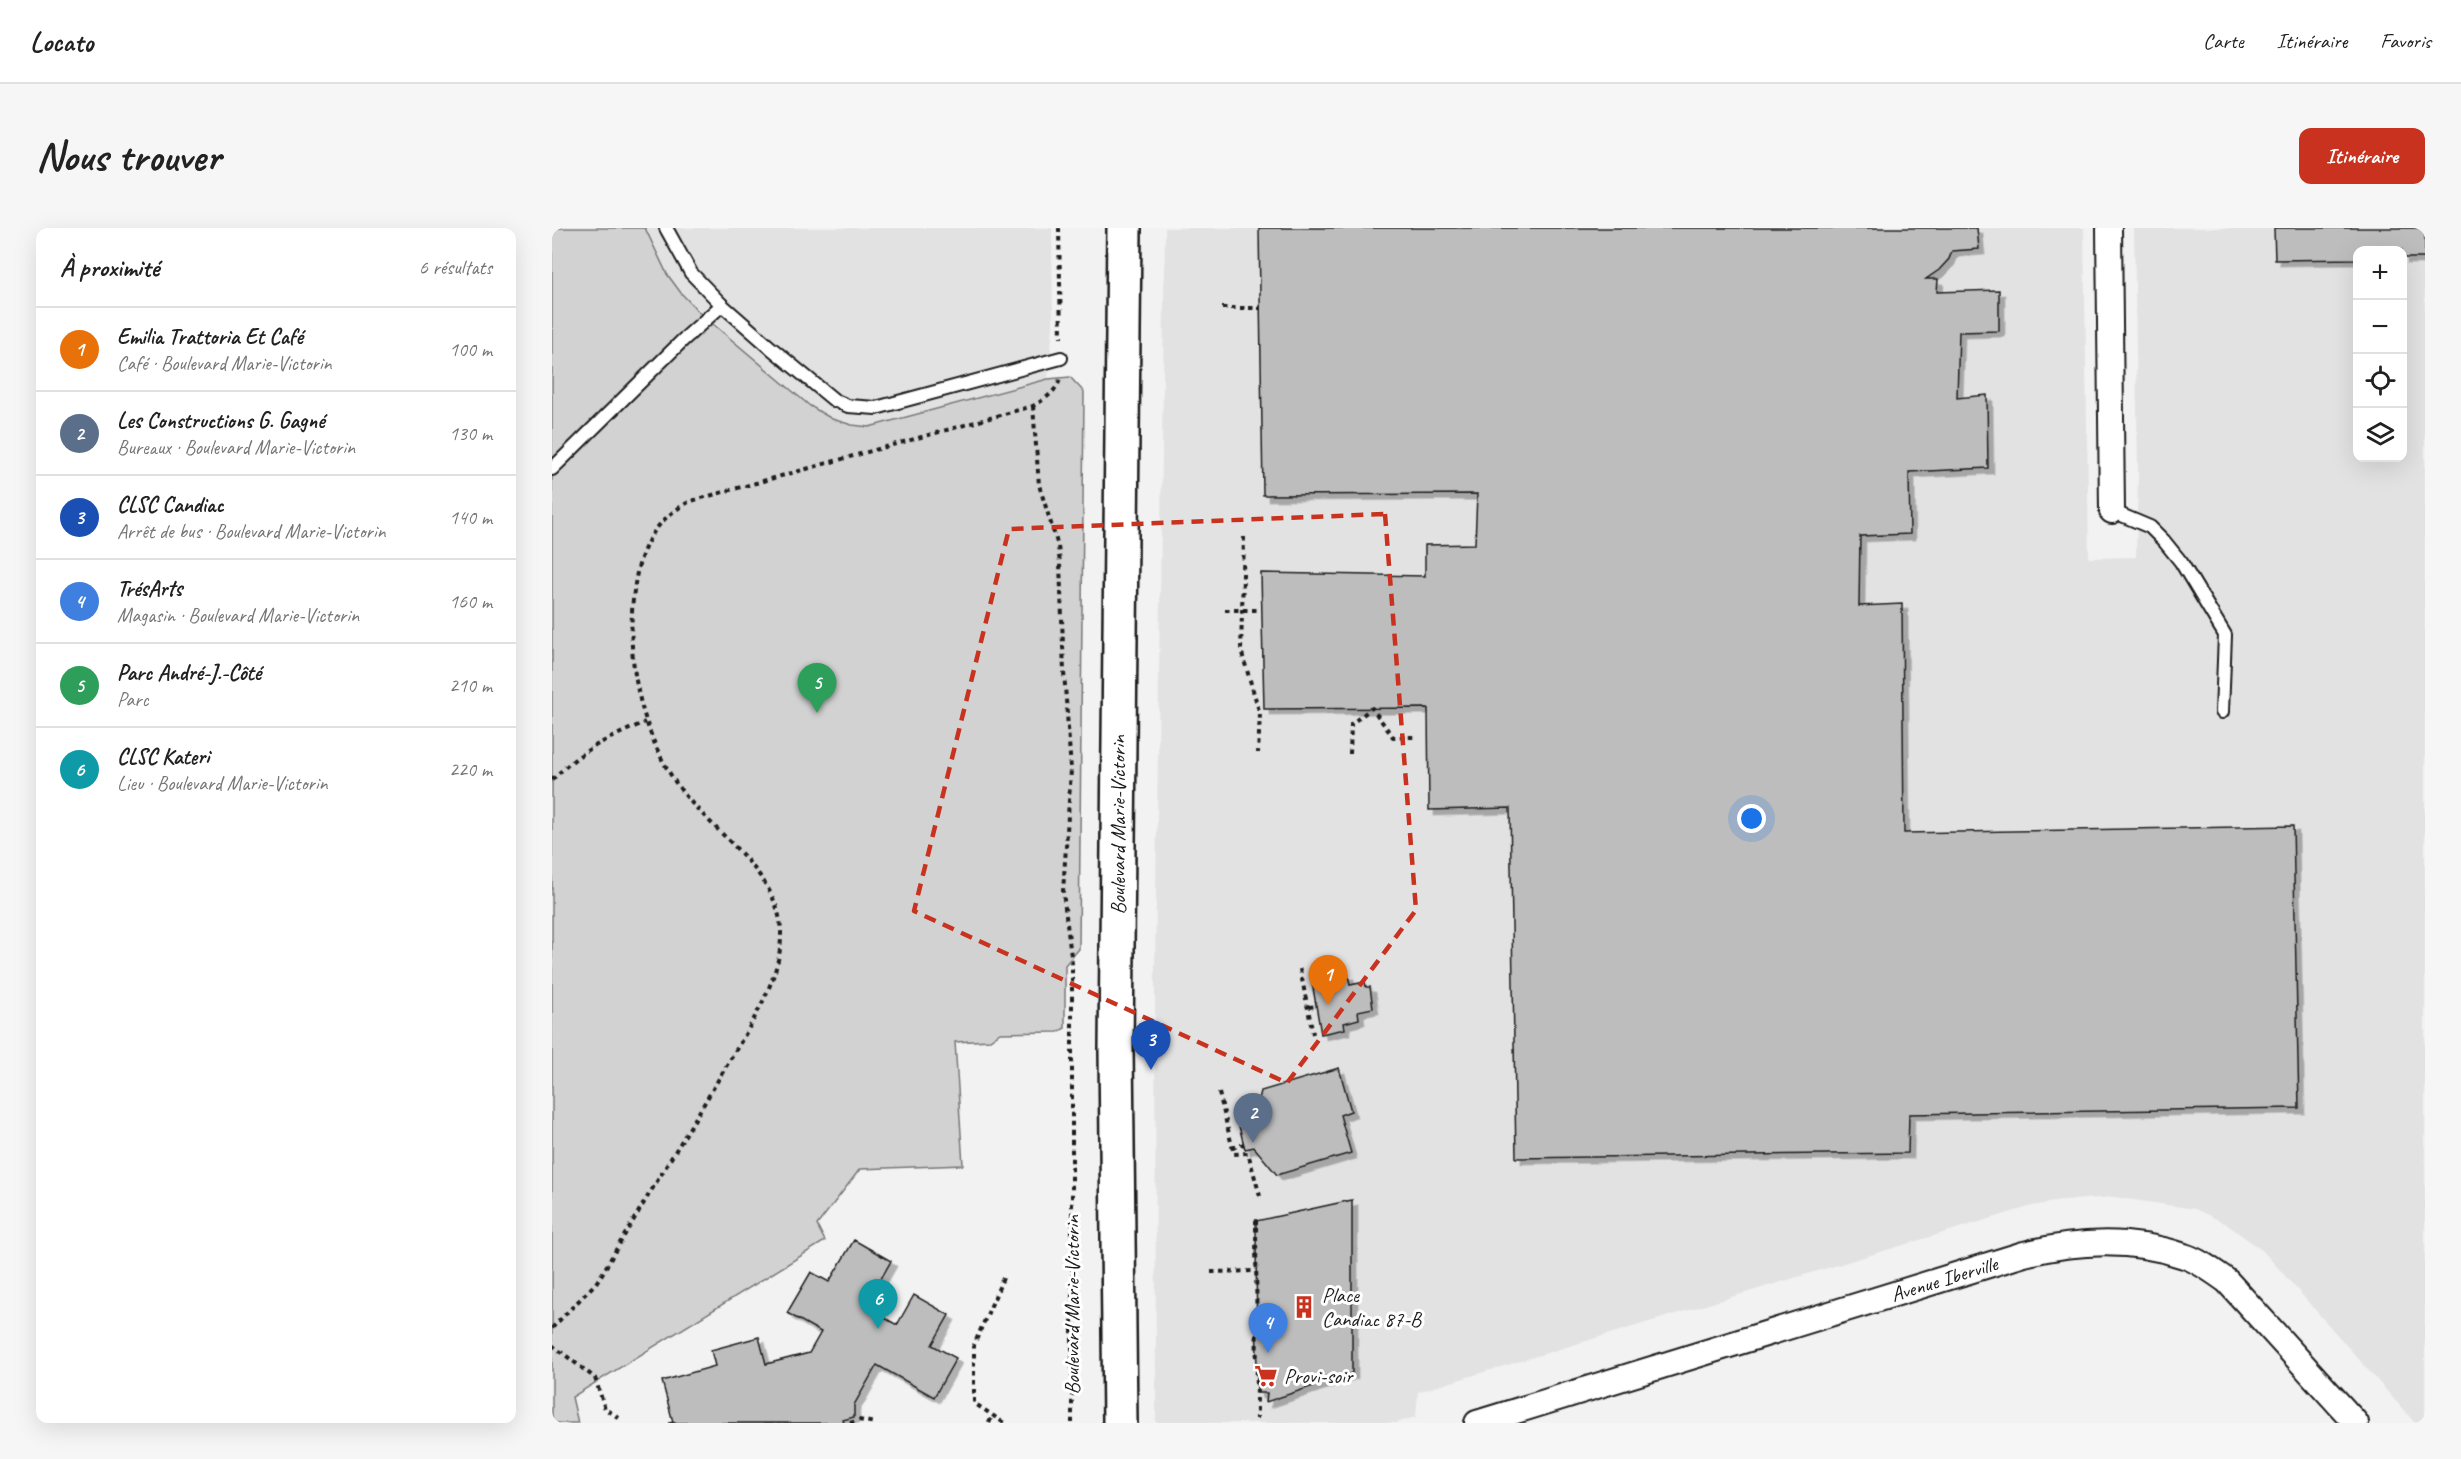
<!DOCTYPE html>
<html lang="fr">
<head>
<meta charset="utf-8">
<style>
  :root { --surface:#fff; --page:#f6f6f6; --text:#222; --muted:#767676; --line:#e0e0e0; --accent:#c8321e }
  body { margin:0; font-family:Caveat,sans-serif; background:var(--page); color:var(--text) }
  .controls { position:absolute; right:18px; top:18px; display:grid; overflow:hidden; border-radius:12px; box-shadow:0 6px 24px #0002 }
  .controls button { width:54px; height:54px; display:grid; place-items:center; padding:0; border:0; border-bottom:2px solid var(--line); background:var(--surface); color:var(--text); font:30px sans-serif }
  .you { position:absolute; left:1200px; top:591px; width:21px; height:21px; margin:-15px; border:4px solid #fff; border-radius:50%; background:#1a73e8; box-shadow:0 0 0 9px #1a73e833 }
  .badge { display:grid; place-items:center; width:39px; height:39px; border-radius:50%; background:var(--accent); color:#fff; font-size:20px; font-weight:700 }
  .pin { position:absolute; translate:-50% -50px; filter:drop-shadow(0 2px 3px #0008) }
  .pin::after { content:''; position:absolute; top:32px; width:21px; height:18px; background:inherit; clip-path:polygon(0 0,100% 0,50% 100%) }
  .list { margin:0; padding:0; list-style:none }
  h2 { display:flex; justify-content:space-between; align-items:center; height:78px; margin:0; padding:0 24px; font-size:26px }
  h2 small { font-size:20px; font-weight:400; color:var(--muted) }
  .list li { display:grid; grid-template-columns:39px 1fr auto; gap:18px; align-items:center; box-sizing:border-box; height:84px; padding:0 24px; border-top:2px solid var(--line) }
  .list b { display:block; font-size:22px; white-space:nowrap }
  .list p { margin:0; font-size:20px; white-space:nowrap; color:var(--muted) }
  .list em { font-size:20px; font-style:normal; color:var(--muted) }
  .icon { flex:none; width:33px; height:33px; fill:none; stroke:currentColor; stroke-width:2; stroke-linecap:round; stroke-linejoin:round }
  .map { position:relative; flex:none; width:1873px; height:1195px; overflow:hidden; border-radius:12px }
  header { display:flex; align-items:center; gap:36px; box-sizing:border-box; height:84px; padding:0 30px; background:var(--surface); border-bottom:2px solid var(--line) }
  header strong { font-size:28px }
  nav { display:flex; gap:33px; margin-inline-start:auto; font-size:21px }
  .intro { display:flex; align-items:center; justify-content:space-between; box-sizing:border-box; height:144px; padding:0 36px }
  h1 { margin:0; font-size:42px }
  .button { padding:15px 27px; border-radius:12px; background:var(--accent); color:#fff; font-size:21px; font-weight:700 }
  main { display:flex; gap:36px; padding:0 36px }
  aside { flex:1; background:var(--surface); border-radius:12px; box-shadow:0 6px 24px #0002 }
  .map>svg:first-child { display:block }
</style>
</head>
<body>
<header>
<strong>Locato</strong>
<nav><a>Carte</a><a>Itinéraire</a><a>Favoris</a></nav>
</header>
<div class="intro"><h1>Nous trouver</h1><a class="button">Itinéraire</a></div>
<main>
<aside>
<h2>À proximité<small>6 résultats</small></h2>
<ul class="list">
<li><span class="badge" style="background:#e8710a">1</span><div><b>Emilia Trattoria Et Café</b><p>Café · Boulevard Marie-Victorin</p></div><em>100 m</em></li>
<li><span class="badge" style="background:#5c6f8a">2</span><div><b>Les Constructions G. Gagné</b><p>Bureaux · Boulevard Marie-Victorin</p></div><em>130 m</em></li>
<li><span class="badge" style="background:#1a4fb4">3</span><div><b>CLSC Candiac</b><p>Arrêt de bus · Boulevard Marie-Victorin</p></div><em>140 m</em></li>
<li><span class="badge" style="background:#3f7fe0">4</span><div><b>TrésArts</b><p>Magasin · Boulevard Marie-Victorin</p></div><em>160 m</em></li>
<li><span class="badge" style="background:#2e9e5b">5</span><div><b>Parc André-J.-Côté</b><p>Parc</p></div><em>210 m</em></li>
<li><span class="badge" style="background:#0f9aa8">6</span><div><b>CLSC Kateri</b><p>Lieu · Boulevard Marie-Victorin</p></div><em>220 m</em></li>
</ul>
</aside>
<div class="map">
<svg width="1873" height="1195" viewBox="0 0 1873 1195">
  <defs>
    <filter id="shadow"><feDropShadow dx="5.5" dy="5.5" stdDeviation="0" flood-color="#0004"/></filter>
  </defs>
  <rect width="100%" height="100%" fill="#f2f2f2"/>
  <filter id="ink" filterUnits="userSpaceOnUse"><feTurbulence type="fractalNoise" baseFrequency=".0167" numOctaves="2"/><feDisplacementMap in="SourceGraphic" scale="12" xChannelSelector="R" yChannelSelector="G"/><feConvolveMatrix kernelMatrix="1 2 1 2 8 2 1 2 1" color-interpolation-filters="sRGB"/></filter>
  <g filter="url(#ink)">
    <!-- built -->
    <g fill="#e2e2e2" fill-rule="evenodd">
      <path d="M 93,0 L 500,0 L 501,100 L 496,151 L 317,199 L 300,197 L 280,191 L 258,178 L 202,131 L 129,65 L 115,46 Z"/>
      <path d="M 613,0 L 1532,0 L 1537,330 L 1584,329 L 1586,245 L 1582,0 L 1873,0 L 1873,1195 L 1863,1195 L 1711,1023 L 1673,995 L 1643,981 L 1561,969 L 1507,973 L 1480,978 L 866,1164 L 864,1189 L 844,1195 L 604,1195 L 603,741 ZM 1806,22 L 1850,22 L 1850,230 L 1806,230 Z"/>
    </g>
    <!-- green -->
    <path fill="#d2d2d2" stroke="#777" stroke-width="1.5" d="M 0,0 L 93,0 L 115,46 L 129,65 L 148,85 L 258,178 L 280,191 L 300,197 L 317,199 L 496,151 L 518,149 L 532,164 L 527,721 L 513,737 L 513,800 L 506,804 L 448,805 L 438,812 L 403,814 L 411,937 L 308,941 L 265,997 L 273,1013 L 20,1169 L 26,1195 L 0,1195 Z"/>
    <!-- building -->
    <g fill="#bdbdbd" stroke="#1c1c1c" stroke-width="1.5" filter="url(#shadow)">
      <path d="M 707,0 L 1425,0 L 1427,21 L 1400,23 L 1397,31 L 1387,42 L 1374,51 L 1386,51 L 1385,64 L 1447,62 L 1447,103 L 1407,104 L 1405,170 L 1435,167 L 1436,240 L 1357,244 L 1358,306 L 1308,308 L 1307,378 L 1350,376 L 1352,605 L 1741,598 L 1747,880 L 1357,886 L 1356,925 L 964,930 L 958,580 L 877,582 L 876,480 L 712,481 L 709,345 L 873,348 L 873,317 L 923,316 L 925,266 L 711,267 Z"/>
      <path d="M 1722,0 L 1873,0 L 1873,30 L 1850,30 L 1850,22 L 1806,22 L 1806,31 L 1723,32 Z"/>
      <path d="M 796,746 L 798,757 L 813,754 L 814,759 L 818,759 L 821,780 L 806,783 L 807,791 L 792,795 L 793,801 L 769,806 L 760,754 Z"/>
      <path d="M 787,840 L 799,883 L 788,887 L 799,925 L 725,947 L 702,919 L 693,921 L 687,898 L 698,895 L 695,884 L 705,880 L 709,863 Z"/>
      <path d="M 800,972 L 800,1145 L 714,1174 L 715,1165 L 705,1165 L 704,993 Z"/>
      <path d="M 302,1012 L 339,1033 L 313,1079 L 345,1097 L 362,1067 L 397,1087 L 380,1117 L 404,1130 L 382,1169 L 325,1137 L 302,1177 L 302,1189 L 291,1192 L 292,1195 L 117,1195 L 121,1194 L 110,1153 L 163,1138 L 159,1122 L 207,1109 L 214,1136 L 257,1125 L 269,1104 L 235,1085 L 259,1044 L 277,1054 Z"/>
    </g>
    <g fill="none" stroke-linecap="round" stroke-linejoin="round">
      <!-- lane casing -->
      <g stroke="#1c1c1c" stroke-width="16">
        <g id="lane">
          <path d="M 114,0 L 139,45 L 170,77 L 219,120 L 282,172 L 296,178 L 324,180 L 509,130"/>
          <path d="M 0,241 L 131,112 L 170,77"/>
          <path d="M 1560,283 L 1598,299 L 1612,313 L 1629,334 L 1673,407 L 1670,484"/>
        </g>
      </g>
      <!-- street casing -->
      <g stroke="#1c1c1c" stroke-width="28">
        <g id="street">
          <path d="M 1557,0 L 1560,283"/>
          <path d="M 925,1195 L 1472,1026 C 1524,1013 1580,1010 1632,1028 C 1648,1033 1662,1044 1675,1053 L 1804,1195"/>
        </g>
      </g>
      <!-- secondary casing -->
      <g stroke="#1c1c1c" stroke-width="38">
        <path id="secondary" d="M 568,1195 L 564,821 L 572,0"/>
      </g>
      <!-- path -->
      <g stroke="#1c1c1c" stroke-width="4" stroke-dasharray="4.5 4.5" stroke-linecap="butt">
        <path d="M 507,0 L 509,110"/>
        <path d="M 670,80 L 709,80"/>
        <path d="M 481,178 L 487,257 L 506,318 L 508,336 L 512,444 L 519,542 L 511,664 L 520,736 L 520,1195"/>
        <path d="M 692,309 L 689,422 L 708,486 L 706,525"/>
        <path d="M 673,382 L 708,382"/>
        <path d="M 798,526 L 799,496 L 820,480 L 841,509 L 863,509"/>
        <path d="M 0,552 C 31,520 54,512 93,494"/>
        <path d="M 748,741 L 761,806"/>
        <path d="M 757,779 L 764,778"/>
        <path d="M 667,865 L 682,926 L 696,925 L 708,968"/>
        <path d="M 680,920 L 692,916"/>
        <path d="M 704,996 L 704,993 L 705,1191"/>
        <path d="M 659,1044 L 704,1043"/>
        <path d="M 451,1050 L 422,1117 L 422,1175 L 452,1195"/>
        <path d="M 0,1100 L 44,1055 L 50,1046 C 88,979 130,914 169,847 C 192,807 229,755 229,707 C 230,645 159,604 126,558 C 88,503 73,429 82,363 C 87,322 101,292 139,273 L 481,178 C 493,171 504,164 508,151"/>
        <path d="M 0,1117 L 43,1150 L 53,1181 L 67,1190"/>
        <path d="M 298,1195 L 307,1192 L 323,1195"/>
        <path d="M 437,1195 L 441,1187"/>
      </g>
      <!-- lane -->
      <use href="#lane" stroke="#fff" stroke-width="12"/>
      <!-- street -->
      <use href="#street" stroke="#fff" stroke-width="24"/>
      <!-- secondary -->
      <use href="#secondary" stroke="#fff" stroke-width="33"/>
    </g>
  </g>
  <!-- marked area -->
  <path fill="none" stroke="#c8321e" stroke-width="4.5" stroke-dasharray="12 8" stroke-linejoin="round" d="M 833,286 L 864,682 L 735,855 L 362,683 L 457,301 Z"/>
  <!-- icons -->
  <defs>
    <g id="building-bare" transform="scale(1.8)"><path d="M-4-6H4V6H1V3H-1V6H-4ZM-2.5-4.3h1.7v1.8h-1.7ZM.8-4.3h1.7v1.8H.8ZM-2.5-1h1.7V.8h-1.7ZM.8-1h1.7V.8H.8Z" fill="#c8321e" stroke="#fff" stroke-width="2.5" paint-order="stroke"/></g>
    <g id="supermarket-bare" transform="scale(1.8)"><path d="M-6-5.5h2.5l.6 2H6L4.5 2H-2.5L-4.4-4H-6ZM-1.5 3.2a1.3 1.3 0 1 0 .1 0ZM3 3.2a1.3 1.3 0 1 0 .1 0Z" fill="#c8321e" stroke="#fff" stroke-width="2.5" paint-order="stroke"/></g>
  </defs>
  <g fill-rule="evenodd">
    <use href="#building-bare" x="752" y="1079"/>
    <use href="#supermarket-bare" x="714" y="1148"/>
  </g>
  <g text-anchor="middle" stroke-width="6" stroke-linejoin="round" paint-order="stroke">
    <!-- street labels -->
    <g font-size="21" fill="#1c1c1c" stroke="#fff">
      <text transform="translate(566 597) rotate(-90)" y="7">Boulevard Marie-Victorin</text>
      <text transform="translate(1392 1051) rotate(-17)" y="7">Avenue Iberville</text>
      <text transform="translate(520 1077) rotate(-90)" y="7">Boulevard Marie-Victorin</text>
    </g>
    <!-- poi labels -->
    <g font-size="21" fill="#1c1c1c" stroke="#fff" text-anchor="start">
      <text x="770" y="1074">Place<tspan x="770" dy="24">Candiac 87-B</tspan></text>
      <text x="732" y="1155">Provi-soir</text>
    </g>
  </g>
</svg>
<div class="controls">
<button>+</button>
<button>−</button>
<button><svg class="icon" aria-label="locate" viewBox="0 0 24 24"><circle cx="12" cy="12" r="6"/><path d="M12 2v4M12 18v4M2 12h4M18 12h4"/></svg></button>
<button><svg class="icon" aria-label="layers" viewBox="0 0 24 24"><path d="M12 4l9 5-9 5-9-5zM3 14l9 5 9-5"/></svg></button>
</div>
<div class="you"></div>
<div class="pin badge" style="left:776px;top:777px;background:#e8710a">1</div>
<div class="pin badge" style="left:701px;top:915px;background:#5c6f8a">2</div>
<div class="pin badge" style="left:599px;top:842px;background:#1a4fb4">3</div>
<div class="pin badge" style="left:716px;top:1125px;background:#3f7fe0">4</div>
<div class="pin badge" style="left:265px;top:485px;background:#2e9e5b">5</div>
<div class="pin badge" style="left:326px;top:1101px;background:#0f9aa8">6</div>
</div>
</main>
</body>
</html>
